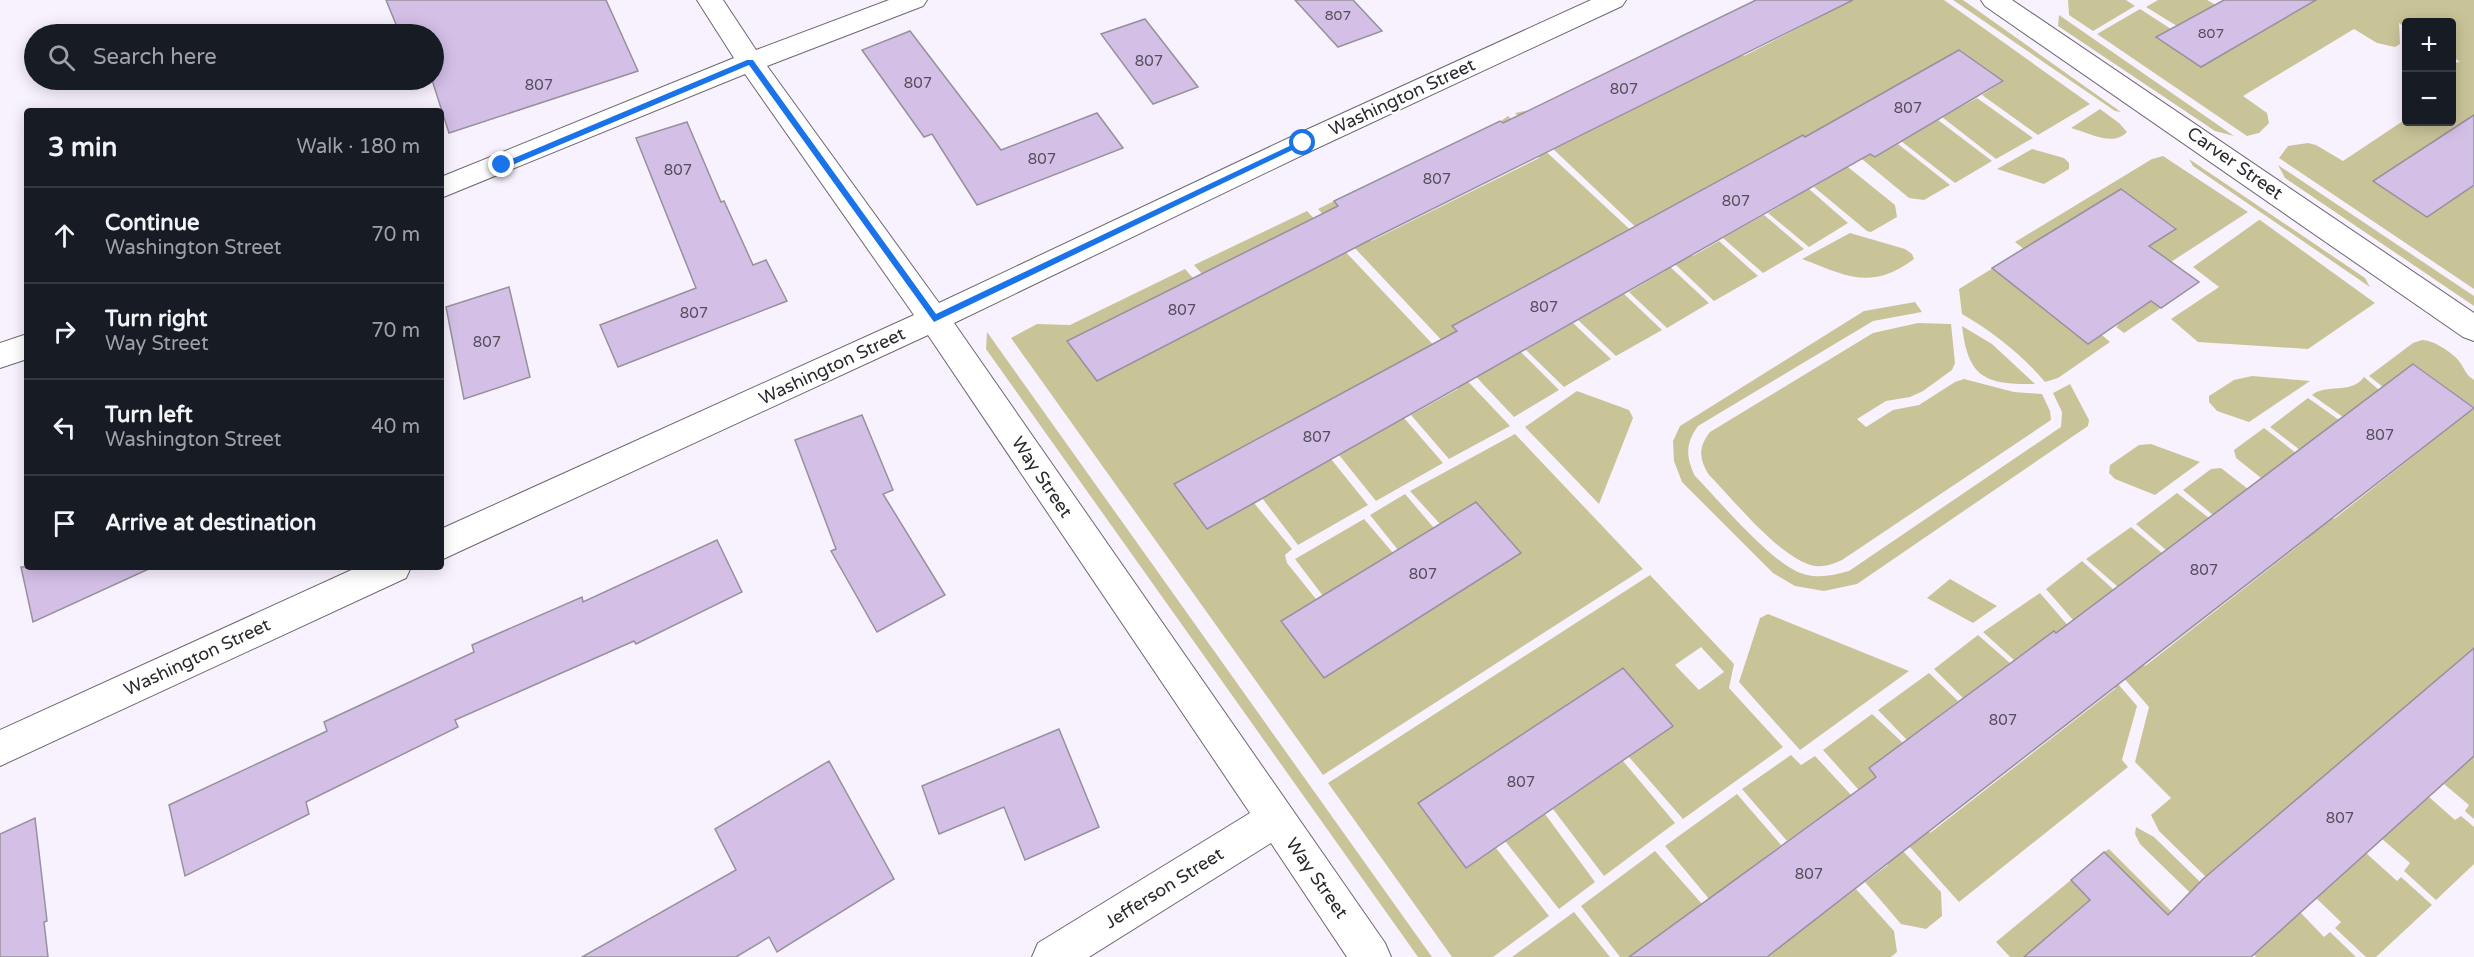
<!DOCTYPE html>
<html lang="en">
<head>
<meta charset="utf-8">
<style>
  :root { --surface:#171b24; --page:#20242c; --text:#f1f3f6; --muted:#9ea1a6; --line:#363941 }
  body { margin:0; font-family:"Varela Round",sans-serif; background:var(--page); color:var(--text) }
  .controls { position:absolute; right:18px; top:18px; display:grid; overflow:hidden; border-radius:6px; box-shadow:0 3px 15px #0003 }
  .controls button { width:54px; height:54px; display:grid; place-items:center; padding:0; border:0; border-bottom:2px solid var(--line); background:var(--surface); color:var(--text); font:30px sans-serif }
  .stop { position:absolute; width:18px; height:18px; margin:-14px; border:4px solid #1a73e8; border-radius:50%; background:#fff }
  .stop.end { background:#1a73e8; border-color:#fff; box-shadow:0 2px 6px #0008 }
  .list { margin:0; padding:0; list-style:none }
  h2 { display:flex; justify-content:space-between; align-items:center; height:78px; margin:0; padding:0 24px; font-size:26px }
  h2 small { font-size:20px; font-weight:400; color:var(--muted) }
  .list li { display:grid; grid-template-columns:39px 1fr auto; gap:18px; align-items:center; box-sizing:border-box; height:96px; padding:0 24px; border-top:2px solid var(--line) }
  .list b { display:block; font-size:22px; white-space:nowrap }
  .list p { margin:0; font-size:20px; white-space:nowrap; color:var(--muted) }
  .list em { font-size:20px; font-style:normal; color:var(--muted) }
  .icon { flex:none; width:33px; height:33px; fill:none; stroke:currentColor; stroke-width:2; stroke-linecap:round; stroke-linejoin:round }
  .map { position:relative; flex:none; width:2474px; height:957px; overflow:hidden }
  .search { position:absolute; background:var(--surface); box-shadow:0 3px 15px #0003; left:24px; top:24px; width:420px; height:66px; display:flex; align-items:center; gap:15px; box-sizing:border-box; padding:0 21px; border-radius:33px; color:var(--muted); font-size:22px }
  .panel { position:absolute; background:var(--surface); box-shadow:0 3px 15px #0003; left:24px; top:108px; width:420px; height:462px; border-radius:6px }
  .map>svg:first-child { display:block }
</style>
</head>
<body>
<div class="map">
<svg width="2474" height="957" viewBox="0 0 2474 957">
  <rect width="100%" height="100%" fill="#f8f2fe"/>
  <!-- green -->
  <g fill="#c9c498" fill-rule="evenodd">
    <path d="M 1853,0 L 1944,0 L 2090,104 L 2038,135 L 1982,95 L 2004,81 L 1959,50 L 1831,123 L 1875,157 L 1898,144 L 1950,185 L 1924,200 L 1909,198 L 1857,155 L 1843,163 L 1895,205 L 1897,217 L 1871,232 L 1867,231 L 1814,187 L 1845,168 L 1803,135 L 1652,220 L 1693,256 L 1719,241 L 1758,276 L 1714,301 L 1515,113 L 1530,110 L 1566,143 L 1718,67 L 1680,36 L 1705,25 L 1744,56 Z"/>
    <path d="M 1953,0 L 1963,0 L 2121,112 L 2115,111 Z"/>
    <path d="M 2068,0 L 2126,0 L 2135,6 L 2093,31 L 2069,15 Z"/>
    <path d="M 2158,0 L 2207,0 L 2216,5 L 2177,26 L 2146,7 Z"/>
    <path d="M 2316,0 L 2474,0 L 2474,115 L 2374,181 L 2474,185 L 2474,289 L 2279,158 L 2288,146 L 2308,143 L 2316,145 L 2343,161 L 2406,119 L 2452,122 L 2452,63 L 2460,62 L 2452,56 L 2452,22 L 2406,22 L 2406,28 L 2399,23 L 2400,44 L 2395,47 L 2377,43 L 2354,29 L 2243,96 L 2267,113 L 2269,123 L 2259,133 L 2247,136 L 2097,34 L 2140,9 L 2171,29 L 2156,37 L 2201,67 Z"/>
    <path d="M 2059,15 L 2234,136 L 2215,131 L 2058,26 Z"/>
    <path d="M 1977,98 L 2033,138 L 1996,159 L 1942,117 Z"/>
    <path d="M 2100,109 L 2119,123 L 2127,132 C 2113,147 2089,133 2071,128 Z"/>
    <path d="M 1508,116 L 1709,303 L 1667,328 L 1629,292 L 1665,271 L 1623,233 L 1453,327 L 1493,368 L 1521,352 L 1559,390 L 1514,417 L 1318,209 L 1334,201 L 1371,241 L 1539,158 L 1501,121 Z"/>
    <path d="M 1938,120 L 1992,161 L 1955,183 L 1901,141 Z"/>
    <path d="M 2032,149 L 2064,158 L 2069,163 L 2069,169 L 2044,184 L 1997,169 Z"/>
    <path d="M 2163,156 L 2248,212 L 2171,262 L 2149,246 L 2176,228 L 2121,189 L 2024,249 L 2015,242 L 2152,159 Z"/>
    <path d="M 2189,159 L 2365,278 L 2370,287 L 2193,166 Z"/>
    <path d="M 2278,165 L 2474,296 L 2474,306 L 2285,178 Z"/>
    <path d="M 1809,189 L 1848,223 L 1809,247 L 1768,213 Z"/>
    <path d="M 1307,211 L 1510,426 L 1449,459 L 1411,415 L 1458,389 L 1422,350 L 1175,484 L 1207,529 L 1254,503 L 1292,549 L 1285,555 L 1287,563 L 1316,599 L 1281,621 L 1323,677 L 1521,553 L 1476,502 L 1440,524 L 1410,491 L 1515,434 L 1643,569 L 1323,775 L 1011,338 L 1037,324 L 1070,325 L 1185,269 L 1193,278 L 1067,341 L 1097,380 L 1335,258 L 1202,274 L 1194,265 Z"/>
    <path d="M 1764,215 L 1804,249 L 1763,273 L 1723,238 Z"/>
    <path d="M 2259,220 L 2260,220 L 2375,303 L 2308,349 L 2198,342 L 2171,319 L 2219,287 L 2193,267 Z"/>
    <path d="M 1850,233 L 1905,249 L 1912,254 L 1914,259 C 1871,291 1847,276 1802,259 Z"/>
    <path d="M 1993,268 L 2088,344 L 2102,335 L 2110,342 L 2058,378 L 2045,382 C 2023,356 1992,331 1962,314 L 1959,289 Z"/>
    <path d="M 2109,269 L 2161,308 L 2124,333 L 2116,327 L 2119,324 L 2111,318 Z"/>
    <path d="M 1624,294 L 1662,330 L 1616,356 L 1578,320 Z"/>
    <path d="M 1915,302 L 1922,312 L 1873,321 L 1698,426 C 1685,444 1686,457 1695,476 C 1720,501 1775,569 1807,575 C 1822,578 1834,575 1849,571 L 2061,427 L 2062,412 L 2053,393 L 2070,384 L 2089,420 L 2088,426 L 1857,584 L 1824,591 L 1795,586 L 1773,573 L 1682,482 L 1674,461 L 1673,441 L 1680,426 L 1864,311 Z"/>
    <path d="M 1573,323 L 1611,359 L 1564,387 L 1526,350 Z"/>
    <path d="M 1918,323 L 1951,324 L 1955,363 L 1952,370 L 1923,391 L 1910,397 L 1886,401 L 1857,419 L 1866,427 L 1893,410 L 1919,405 L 1955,382 L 1964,379 L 2014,392 L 2042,394 L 2050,411 L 2051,420 L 1842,560 C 1833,564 1825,567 1815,566 C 1782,561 1733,499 1709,475 C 1699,459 1698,447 1710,432 L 1873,333 Z"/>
    <path d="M 1962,326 L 1992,344 L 2035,384 C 1984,385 1968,377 1962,326 Z"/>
    <path d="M 987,332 L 1432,957 L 1418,957 L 986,349 Z"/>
    <path d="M 2422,340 C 2433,340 2452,352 2459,361 C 2465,369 2465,374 2474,380 L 2474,407 L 2414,364 L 2383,387 L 2369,376 L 2413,343 Z"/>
    <path d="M 2252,376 L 2310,381 L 2249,422 L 2217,411 L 2209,402 L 2209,396 L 2234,380 Z"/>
    <path d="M 2364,377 L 2379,390 L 2343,417 L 2312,395 C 2326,383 2351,395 2364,377 Z"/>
    <path d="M 1577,391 L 1629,410 L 1633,418 L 1599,504 L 1525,427 Z"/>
    <path d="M 2308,398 L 2339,420 L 2300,450 L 2270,427 Z"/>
    <path d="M 2474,408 L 2474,647 L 2443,674 L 2474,700 L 2474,746 L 2416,698 L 2206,877 L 2159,831 L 2151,815 L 2171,798 L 2135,762 L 2149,707 L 2046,589 L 2082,561 L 2114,590 L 2085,612 L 2145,666 L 2307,539 L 2246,490 L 2213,515 L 2183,490 L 2211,469 L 2221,468 L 2266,503 L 2280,493 L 2236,458 L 2234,450 L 2264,428 L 2296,453 L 2273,471 L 2334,519 Z"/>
    <path d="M 1404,418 L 1443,463 L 1376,501 L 1339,455 Z"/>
    <path d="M 2151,444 L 2200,462 L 2155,495 L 2115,479 L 2109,473 L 2110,465 L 2139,445 Z"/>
    <path d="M 1331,459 L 1368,505 L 1298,545 L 1262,498 Z"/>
    <path d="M 2177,493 L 2209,518 L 2166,550 L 2136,524 Z"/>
    <path d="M 1405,494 L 1434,528 L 1398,550 L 1370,515 Z"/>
    <path d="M 1364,519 L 1393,553 L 1323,596 L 1295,559 Z"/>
    <path d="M 2131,527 L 2162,553 L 2118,587 L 2086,559 Z"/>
    <path d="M 1650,575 L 1734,664 L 1729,688 L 1783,747 L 1683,819 L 1629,757 L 1673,726 L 1622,668 L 1418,803 L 1466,868 L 1496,848 L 1549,916 L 1493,957 L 1452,957 L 1328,783 ZM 1701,647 L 1724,672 L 1699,690 L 1675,665 Z"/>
    <path d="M 1950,579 L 1997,606 L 1973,623 L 1927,598 Z"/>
    <path d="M 2040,593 L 2137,706 L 2122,760 L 2128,767 L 1959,902 L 1823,750 L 1872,714 L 1903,743 L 1869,768 L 1930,833 L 2116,688 L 2054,631 L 2014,660 L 1983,632 Z"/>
    <path d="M 1768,614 L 1909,671 L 1800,750 L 1739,682 L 1760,618 Z"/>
    <path d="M 1978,635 L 2010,663 L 1963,698 L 1934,669 Z"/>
    <path d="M 1929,673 L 1958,701 L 1907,740 L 1878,710 Z"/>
    <path d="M 1791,755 L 1801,765 L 1815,756 L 1941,892 L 1942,916 L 1926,929 L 1901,924 L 1865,882 L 1888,865 L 1836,806 L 1787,841 L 1742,789 Z"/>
    <path d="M 2474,756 L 2474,819 L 2465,811 L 2469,805 L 2444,784 Z"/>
    <path d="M 1623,761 L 1675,823 L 1604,876 L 1553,809 Z"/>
    <path d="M 1737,794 L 1781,845 L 1709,899 L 1665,846 Z"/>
    <path d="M 2429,797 L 2455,820 L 2461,816 L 2474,827 L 2474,864 L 2436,900 L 2404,871 L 2410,863 L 2382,839 Z"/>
    <path d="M 1545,814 L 1595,882 L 1559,909 L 1505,841 Z"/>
    <path d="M 2136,827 L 2154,837 L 2264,944 L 2300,912 L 2324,937 L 2330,932 L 2356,957 L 2256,957 L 2140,844 L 2135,834 Z"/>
    <path d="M 2109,849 L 2217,957 L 2210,957 L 2104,852 Z"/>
    <path d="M 1655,851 L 1702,904 L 1629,957 L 1620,957 L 1581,906 Z"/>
    <path d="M 2366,853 L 2397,881 L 2401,877 L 2432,905 L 2376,957 L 2366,957 L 2335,928 L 2341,922 L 2316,898 Z"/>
    <path d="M 2071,880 L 2126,937 L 2043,957 L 2010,957 L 1996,942 Z"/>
    <path d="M 1856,889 L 1894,931 L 1897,952 L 1891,957 L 1767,957 Z"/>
    <path d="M 1574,912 L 1610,957 L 1512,957 Z"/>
  </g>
  <!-- building -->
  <g fill="#d4bfe7" stroke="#96919c" stroke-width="1.5">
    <path d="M 386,0 L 606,0 L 638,71 L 449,133 L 432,80 L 434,34 L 400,34 Z"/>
    <path d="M 1295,0 L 1353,0 L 1382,31 L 1338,47 Z"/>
    <path d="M 1756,0 L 1853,0 L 1370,240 L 1097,381 L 1067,341 L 1338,206 L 1334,201 L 1500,121 L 1503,123 Z"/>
    <path d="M 2224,0 L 2316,0 L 2201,67 L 2156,37 Z"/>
    <path d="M 1145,19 L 1198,87 L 1153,104 L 1101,34 Z"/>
    <path d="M 910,31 L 1001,150 L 1097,113 L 1123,148 L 977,205 L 932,134 L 924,137 L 862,50 Z"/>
    <path d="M 1959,50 L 2003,81 L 1875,157 L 1870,154 L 1254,503 L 1207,529 L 1174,484 L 1457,331 L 1452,326 L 1803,135 L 1805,137 Z"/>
    <path d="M 2474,115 L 2474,185 L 2427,217 L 2373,181 Z"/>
    <path d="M 687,122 L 721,202 L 724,201 L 753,265 L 766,260 L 787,301 L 618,367 L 600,325 L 696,288 L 636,138 Z"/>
    <path d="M 2121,189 L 2176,229 L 2149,246 L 2199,282 L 2161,308 L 2151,301 L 2088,344 L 1992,268 Z"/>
    <path d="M 509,287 L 530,377 L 464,399 L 446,307 Z"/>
    <path d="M 2413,364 L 2474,408 L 1767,957 L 1629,957 L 1876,777 L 1869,768 L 2054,631 L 2056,633 Z"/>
    <path d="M 862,415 L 893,490 L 883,494 L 945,595 L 877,632 L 831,551 L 836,549 L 795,440 Z"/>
    <path d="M 1476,502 L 1521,553 L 1324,678 L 1281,621 Z"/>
    <path d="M 717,540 L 742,592 L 636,644 L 634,641 L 455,720 L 458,727 L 306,802 L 309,814 L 185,876 L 169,805 L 327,731 L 324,722 L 474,652 L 472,645 L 582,597 L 583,602 Z"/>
    <path d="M 21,567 L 153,567 L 33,622 Z"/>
    <path d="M 2474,648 L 2474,756 L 2251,957 L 2024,957 L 2090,900 L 2071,880 L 2104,852 L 2168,915 L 2203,879 Z"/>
    <path d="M 1623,668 L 1673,726 L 1466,868 L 1418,803 Z"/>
    <path d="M 1059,729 L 1099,827 L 1025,860 L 1004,807 L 939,834 L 922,786 Z"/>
    <path d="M 829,761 L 894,879 L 777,952 L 769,937 L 736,957 L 582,957 L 736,870 L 715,829 Z"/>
    <path d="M 35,818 L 47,921 L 44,922 L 48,957 L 0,957 L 0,834 Z"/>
  </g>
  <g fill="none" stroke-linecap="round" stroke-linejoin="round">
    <!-- minor casing -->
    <g stroke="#6d6772" stroke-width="2">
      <g id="minor">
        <path d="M 697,0 L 723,0 L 756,50 L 889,0 L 927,0 L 923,6 L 767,66 L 939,303 L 1293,136 L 1591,0 L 1626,0 L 1622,6 L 1313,150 L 954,323 L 1385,943 L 1391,957 L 1347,957 L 1271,843 L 1089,957 L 1032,957 L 1038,943 L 1250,813 L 928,335 L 441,560 L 441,529 L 914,315 L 745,74 L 441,198 L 441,177 L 734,58 Z"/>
        <path d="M 1981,0 L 2012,0 L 2474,313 L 2474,341 L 2463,337 L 1985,6 Z"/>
        <path d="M 27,334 L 27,359 L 0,368 L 0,343 Z"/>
        <path d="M 358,567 L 411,567 L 406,578 L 0,766 L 0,730 Z"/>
      </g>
    </g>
    <!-- minor -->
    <use href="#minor" fill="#fff" fill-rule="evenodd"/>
  </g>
  <!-- route -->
  <path fill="#1a73e8" d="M 747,60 L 753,60 L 936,314 L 1300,141 L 1307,143 L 934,322 L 749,65 L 505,168 L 497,165 Z"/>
  <g text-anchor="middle" stroke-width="4.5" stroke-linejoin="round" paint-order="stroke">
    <!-- far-number labels -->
    <g font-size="14" fill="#544e5b">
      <text x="1338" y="20">807</text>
      <text x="2211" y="38">807</text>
    </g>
    <!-- number labels -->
    <g font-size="15" fill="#544e5b">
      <text x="1149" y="66">807</text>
      <text x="918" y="88">807</text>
      <text x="539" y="90">807</text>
      <text x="1624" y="94">807</text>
      <text x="1908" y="113">807</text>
      <text x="1042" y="164">807</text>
      <text x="678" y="175">807</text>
      <text x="1437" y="184">807</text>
      <text x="1736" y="206">807</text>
      <text x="1544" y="312">807</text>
      <text x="1182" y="315">807</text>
      <text x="694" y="318">807</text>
      <text x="487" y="347">807</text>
      <text x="2380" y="440">807</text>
      <text x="1317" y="442">807</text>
      <text x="2204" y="575">807</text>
      <text x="1423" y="579">807</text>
      <text x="2003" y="725">807</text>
      <text x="1521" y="787">807</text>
      <text x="2340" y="823">807</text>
      <text x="1809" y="879">807</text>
    </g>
    <!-- street labels -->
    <g font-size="18" fill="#2a282c" stroke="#fff">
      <text transform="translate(1402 97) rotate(-25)" y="6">Washington Street</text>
      <text transform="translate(2235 163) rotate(35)" y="6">Carver Street</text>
      <text transform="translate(832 366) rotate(-25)" y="6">Washington Street</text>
      <text transform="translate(1042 477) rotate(56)" y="6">Way Street</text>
      <text transform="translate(197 657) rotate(-25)" y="6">Washington Street</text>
      <text transform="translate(1317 878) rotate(55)" y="6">Way Street</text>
      <text transform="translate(1164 888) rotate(-32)" y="6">Jefferson Street</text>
    </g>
  </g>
</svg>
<div class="controls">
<button>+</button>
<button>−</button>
</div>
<div class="stop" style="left:1303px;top:143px"></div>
<div class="stop end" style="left:502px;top:165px"></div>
<div class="search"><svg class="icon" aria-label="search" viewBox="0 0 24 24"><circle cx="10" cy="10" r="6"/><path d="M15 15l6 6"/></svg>Search here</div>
<section class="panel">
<h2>3 min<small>Walk · 180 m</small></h2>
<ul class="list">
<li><svg class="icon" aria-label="ahead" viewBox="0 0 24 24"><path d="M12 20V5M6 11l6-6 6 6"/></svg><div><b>Continue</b><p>Washington Street</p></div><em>70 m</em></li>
<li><svg class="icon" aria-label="right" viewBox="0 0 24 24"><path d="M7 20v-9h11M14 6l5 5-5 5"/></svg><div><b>Turn right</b><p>Way Street</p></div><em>70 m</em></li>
<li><svg class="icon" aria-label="left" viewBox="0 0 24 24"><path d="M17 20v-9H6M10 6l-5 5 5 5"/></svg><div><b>Turn left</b><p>Washington Street</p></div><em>40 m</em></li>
<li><svg class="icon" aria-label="arrive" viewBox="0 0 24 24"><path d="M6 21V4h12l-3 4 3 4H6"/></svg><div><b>Arrive at destination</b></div></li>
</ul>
</section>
</div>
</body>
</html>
